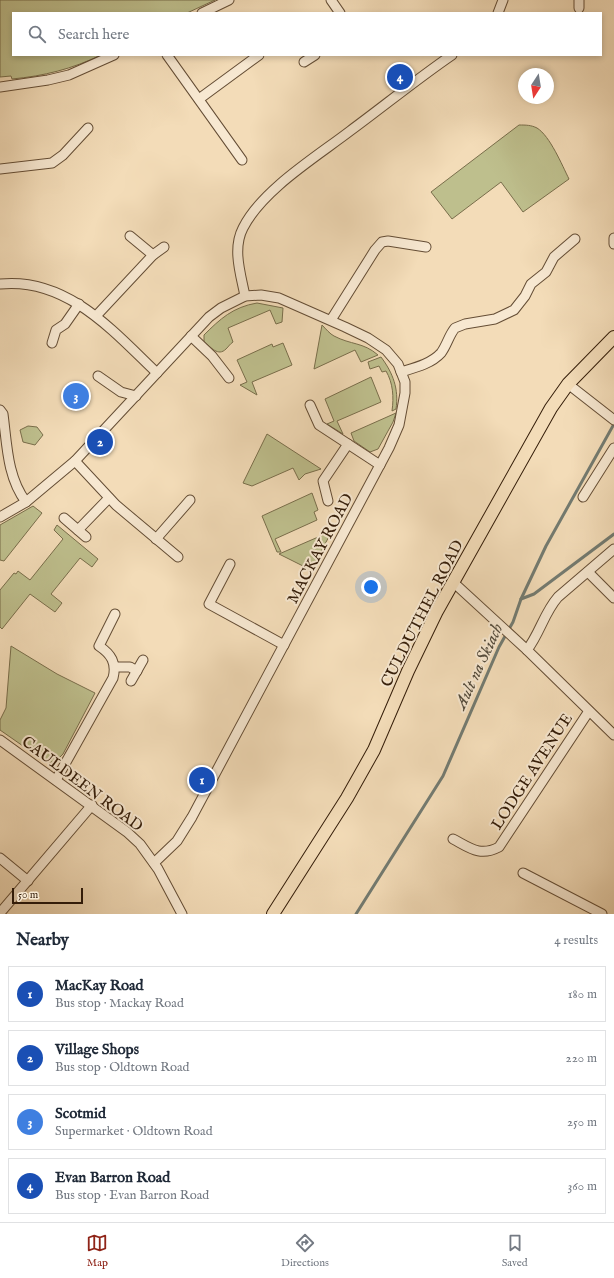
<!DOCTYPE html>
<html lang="en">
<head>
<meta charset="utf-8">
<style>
  :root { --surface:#fff; --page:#f2f2f3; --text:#1f2937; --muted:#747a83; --line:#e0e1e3; --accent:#8f2418 }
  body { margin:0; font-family:"IM FELL English",serif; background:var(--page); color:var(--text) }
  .compass { position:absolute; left:518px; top:68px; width:36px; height:36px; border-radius:50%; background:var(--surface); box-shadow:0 2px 6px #0003; rotate:192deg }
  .scale { position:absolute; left:12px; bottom:10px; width:71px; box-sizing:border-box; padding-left:4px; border:2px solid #341d09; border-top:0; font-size:11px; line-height:14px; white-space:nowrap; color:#341d09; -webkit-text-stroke:3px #f7e8d1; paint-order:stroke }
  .you { position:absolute; left:371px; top:587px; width:14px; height:14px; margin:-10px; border:3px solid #fff; border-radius:50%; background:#1a73e8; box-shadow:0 0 0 6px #1a73e833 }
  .badge { display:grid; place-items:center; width:26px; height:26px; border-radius:50%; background:var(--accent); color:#fff; font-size:13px; font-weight:700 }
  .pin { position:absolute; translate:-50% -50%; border:2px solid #fff; box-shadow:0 1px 4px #0006 }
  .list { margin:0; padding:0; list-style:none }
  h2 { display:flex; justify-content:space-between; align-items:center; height:52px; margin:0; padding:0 16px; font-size:17px }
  h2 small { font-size:13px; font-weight:400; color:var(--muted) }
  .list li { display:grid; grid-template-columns:26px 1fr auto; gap:12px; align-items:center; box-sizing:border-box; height:56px; margin:0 8px 8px; padding:0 8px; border:1px solid var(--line); border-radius:0px }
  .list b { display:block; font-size:15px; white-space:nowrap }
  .list p { margin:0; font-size:13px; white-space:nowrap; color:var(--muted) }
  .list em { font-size:13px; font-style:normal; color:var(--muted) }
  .icon { flex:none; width:22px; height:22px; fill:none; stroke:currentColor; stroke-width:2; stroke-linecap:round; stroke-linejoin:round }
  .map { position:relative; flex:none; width:614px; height:914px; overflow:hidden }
  .search { position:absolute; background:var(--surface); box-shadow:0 2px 6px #0003; left:12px; right:12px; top:12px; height:44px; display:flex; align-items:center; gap:10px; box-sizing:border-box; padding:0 14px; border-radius:0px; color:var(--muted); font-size:15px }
  .sheet { height:308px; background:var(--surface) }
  nav { display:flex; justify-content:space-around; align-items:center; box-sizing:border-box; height:56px; border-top:1px solid var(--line); background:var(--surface); font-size:11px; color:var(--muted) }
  nav a { display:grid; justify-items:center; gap:2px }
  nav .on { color:var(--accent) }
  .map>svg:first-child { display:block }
</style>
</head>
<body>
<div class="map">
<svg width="614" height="914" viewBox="0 0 614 914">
  <rect width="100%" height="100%" fill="#f3dcb8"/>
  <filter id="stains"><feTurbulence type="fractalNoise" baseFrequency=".005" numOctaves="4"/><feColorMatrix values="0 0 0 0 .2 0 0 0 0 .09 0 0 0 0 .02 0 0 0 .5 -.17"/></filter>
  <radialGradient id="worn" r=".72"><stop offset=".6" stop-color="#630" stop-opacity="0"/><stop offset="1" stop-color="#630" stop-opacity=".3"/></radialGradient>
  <!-- green -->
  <g fill="#bebf8d" stroke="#796e4b">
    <path d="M 0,0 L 215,0 L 187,13 L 13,13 L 13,55 L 101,55 C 72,69 44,76 12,79 L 11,76 L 0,77 Z"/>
    <path d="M 519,125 C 526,125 531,125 537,128 C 550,136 562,165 569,179 L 523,212 L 501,182 L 452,219 L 431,192 Z"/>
    <path d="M 257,303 L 283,308 L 282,322 L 276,324 L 270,310 L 228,328 L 233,342 C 230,344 229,346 226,349 C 218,357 211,347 204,342 L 204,335 C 220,319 233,307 257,303 Z"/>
    <path d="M 322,325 C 326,329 330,334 334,336 C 351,345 363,342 378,355 L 361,362 L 355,350 L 314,369 Z"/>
    <path d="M 283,343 L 292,365 L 252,382 L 257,395 L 240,385 L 247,382 L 237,360 L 272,344 L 273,347 Z"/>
    <path d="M 381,357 C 393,373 399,389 396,409 L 392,411 C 394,397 393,383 386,371 L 382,372 L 379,366 L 370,369 L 368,362 Z"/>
    <path d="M 371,377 L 381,402 L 337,421 L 343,434 L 327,424 L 334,421 L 325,399 Z"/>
    <path d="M 396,413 L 393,422 L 378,449 L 370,452 L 354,441 L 351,433 Z"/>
    <path d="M 28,426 L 37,427 L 43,435 L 35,445 L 23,442 L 20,430 Z"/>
    <path d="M 267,434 L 321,469 L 305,474 L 299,480 L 293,468 L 252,486 L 243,483 Z"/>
    <path d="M 312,493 L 318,510 L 314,512 L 317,520 L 275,539 L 281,552 L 277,552 L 262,516 Z"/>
    <path d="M 33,506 L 42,513 L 4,561 L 0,560 L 0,525 Z"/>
    <path d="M 57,525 L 98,559 L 92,567 L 80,558 L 51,594 L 62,603 L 55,612 L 30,594 L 2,629 L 0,627 L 0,590 L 14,573 L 16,574 L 18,571 L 30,580 L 63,539 L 54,530 Z"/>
    <path d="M 332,531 L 311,570 L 279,554 Z"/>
    <path d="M 11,646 L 57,674 L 95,693 L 63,754 L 55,762 L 46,762 L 0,730 L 0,720 L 6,708 Z"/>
  </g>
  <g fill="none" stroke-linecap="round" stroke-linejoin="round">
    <!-- stream -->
    <g stroke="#737b71" stroke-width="3">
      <path d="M 521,599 L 534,594 L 614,534"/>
      <path d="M 356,914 L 443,776 L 499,647 L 513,622 L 521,599 L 546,546 L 614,424"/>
    </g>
    <!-- minor casing -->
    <g stroke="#644d35" stroke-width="11">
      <g id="minor">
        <path d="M 331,0 L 340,13"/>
        <path d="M 579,0 L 579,8"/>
        <path d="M 202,13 L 229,0"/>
        <path d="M 498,13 L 503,0"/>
        <path d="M 167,55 L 242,160"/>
        <path d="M 304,62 L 315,55"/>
        <path d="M 0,87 L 48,80 L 69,75 L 114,55"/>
        <path d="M 199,99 L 259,55"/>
        <path d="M 0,169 L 52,163 L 63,155 L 88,128"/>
        <path d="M 130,236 L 153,255"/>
        <path d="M 614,238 L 614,244"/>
        <path d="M 0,284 C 67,277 113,331 157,373"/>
        <path d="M 245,296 C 241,275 232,249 243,228 C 262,190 316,157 350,131 C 384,106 417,79 452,55"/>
        <path d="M 96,316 L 153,255 L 164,247"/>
        <path d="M 331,320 L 375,250 L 382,242 L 388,241 L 426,247"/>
        <path d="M 191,336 L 212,356 L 229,378"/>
        <path d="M 52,343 L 56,330 L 65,324 L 79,304"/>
        <path d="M 401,372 C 414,368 431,364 441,353 C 447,345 449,335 455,328 L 465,324 L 495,319 L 514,310 L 525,296 L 531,284 L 546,272 L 554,257 L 575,239"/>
        <path d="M 98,376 L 121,392 L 136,396"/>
        <path d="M 568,384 L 614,420"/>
        <path d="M 310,405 L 319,425 L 380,465"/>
        <path d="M 0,410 L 3,414 C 7,444 7,477 26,502"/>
        <path d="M 75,461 L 116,505 L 178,557"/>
        <path d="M 583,497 L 614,448"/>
        <path d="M 328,501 L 323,481 L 348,444"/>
        <path d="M 0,517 L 26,502 L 75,461 L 209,317 L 221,308 L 245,296 L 261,295 L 279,298 L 345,327 L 368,338 L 386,350 L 398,364 L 405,382 L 405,393 L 399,425 L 389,448 L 192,817 L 177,841 L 154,863"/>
        <path d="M 64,518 L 86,537"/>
        <path d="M 78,530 L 109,498"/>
        <path d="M 156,539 L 190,500"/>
        <path d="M 230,564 L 209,604 L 284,645"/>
        <path d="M 588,572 L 614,598"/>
        <path d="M 453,582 L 527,650 L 614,735"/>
        <path d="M 527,650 C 540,633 544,613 558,597 L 614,549"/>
        <path d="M 115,667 L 130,667 L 137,671"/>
        <path d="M 131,681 L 143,660"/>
        <path d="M 0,740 L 127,832 L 140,844 L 158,869 L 182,914"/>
        <path d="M 56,780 L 113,678 C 117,663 111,654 99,646 L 115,614"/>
        <path d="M 453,839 C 470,848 480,857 499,847 L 589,711"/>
        <path d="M 0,858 L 28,881"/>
        <path d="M 523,873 L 602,914"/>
        <path d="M 0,913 L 92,805"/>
      </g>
    </g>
    <!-- major casing -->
    <g stroke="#341d09" stroke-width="14">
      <path id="major" d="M 273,914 L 347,798 L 374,750 L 408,671 L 437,611 L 551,408 L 568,384 L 614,337"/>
    </g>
    <!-- minor -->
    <use href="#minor" stroke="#f7e8d1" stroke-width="9"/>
    <!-- major -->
    <use href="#major" stroke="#f3dcb8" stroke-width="12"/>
  </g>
  <g text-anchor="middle" stroke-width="4" stroke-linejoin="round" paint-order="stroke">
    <!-- street labels -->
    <g font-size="16" fill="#341d09" stroke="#f7e8d1">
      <text transform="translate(319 548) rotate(-62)" y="6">MACKAY ROAD</text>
      <text transform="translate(421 613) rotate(-63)" y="6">CULDUTHEL ROAD</text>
      <text transform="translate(531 771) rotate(-57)" y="6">LODGE AVENUE</text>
      <text transform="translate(83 783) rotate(37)" y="6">CAULDEEN ROAD</text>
    </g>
    <!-- water labels -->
    <g font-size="17" font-style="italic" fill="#544c3d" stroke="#f7e8d1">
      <text transform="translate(478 666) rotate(-65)" y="6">Ault na Skiach</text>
    </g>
  </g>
  <rect width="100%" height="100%" filter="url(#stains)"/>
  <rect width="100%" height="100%" fill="url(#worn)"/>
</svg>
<svg class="compass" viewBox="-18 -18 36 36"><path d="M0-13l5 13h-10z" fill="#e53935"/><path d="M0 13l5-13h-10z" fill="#747a83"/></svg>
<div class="scale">50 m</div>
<div class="you"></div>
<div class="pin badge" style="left:202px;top:780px;background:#1a4fb4">1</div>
<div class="pin badge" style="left:100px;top:442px;background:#1a4fb4">2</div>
<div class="pin badge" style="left:76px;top:396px;background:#3f7fe0">3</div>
<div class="pin badge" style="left:400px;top:77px;background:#1a4fb4">4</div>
<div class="search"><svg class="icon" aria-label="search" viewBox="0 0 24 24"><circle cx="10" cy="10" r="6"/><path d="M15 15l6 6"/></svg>Search here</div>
</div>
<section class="sheet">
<h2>Nearby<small>4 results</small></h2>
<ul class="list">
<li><span class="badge" style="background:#1a4fb4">1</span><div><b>MacKay Road</b><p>Bus stop · Mackay Road</p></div><em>180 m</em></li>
<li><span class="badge" style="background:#1a4fb4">2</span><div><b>Village Shops</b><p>Bus stop · Oldtown Road</p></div><em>220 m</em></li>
<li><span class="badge" style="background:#3f7fe0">3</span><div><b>Scotmid</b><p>Supermarket · Oldtown Road</p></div><em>250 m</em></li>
<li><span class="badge" style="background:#1a4fb4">4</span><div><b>Evan Barron Road</b><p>Bus stop · Evan Barron Road</p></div><em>360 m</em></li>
</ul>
</section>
<nav>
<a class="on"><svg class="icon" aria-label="map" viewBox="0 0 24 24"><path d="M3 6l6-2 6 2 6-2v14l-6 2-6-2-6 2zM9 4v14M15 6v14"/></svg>Map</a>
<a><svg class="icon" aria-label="directions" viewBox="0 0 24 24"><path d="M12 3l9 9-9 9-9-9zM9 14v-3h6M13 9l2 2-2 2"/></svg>Directions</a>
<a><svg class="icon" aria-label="saved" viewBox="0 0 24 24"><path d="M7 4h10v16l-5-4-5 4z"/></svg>Saved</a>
</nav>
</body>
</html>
